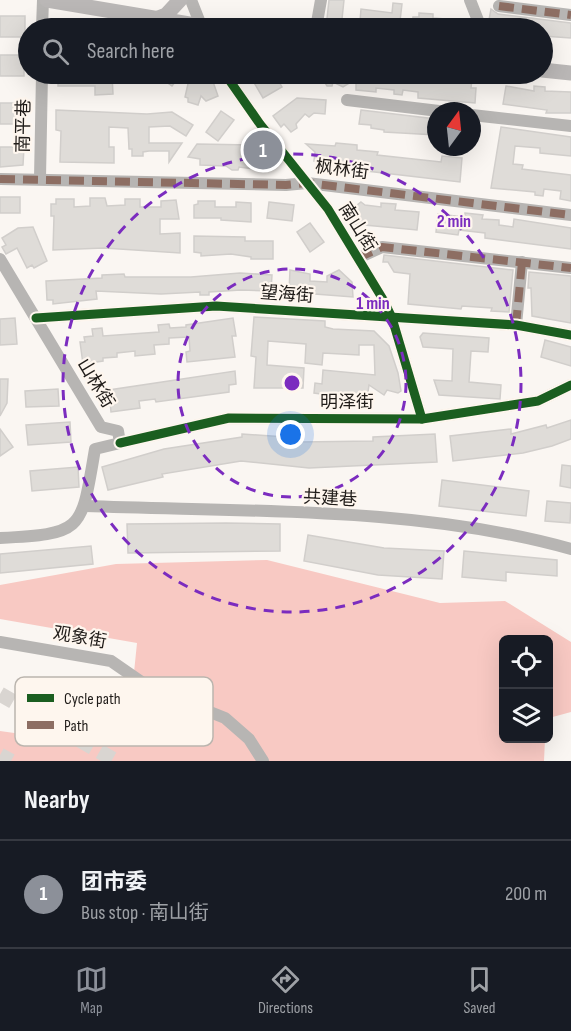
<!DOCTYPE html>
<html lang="en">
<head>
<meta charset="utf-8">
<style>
  :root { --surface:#171b24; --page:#20242c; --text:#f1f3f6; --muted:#9ea1a6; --line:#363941; --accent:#8c9099 }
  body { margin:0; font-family:"Sofia Sans Condensed","Noto Sans SC",sans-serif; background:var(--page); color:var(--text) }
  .controls { position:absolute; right:18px; bottom:18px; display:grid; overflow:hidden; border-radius:9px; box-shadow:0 6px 24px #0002 }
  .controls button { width:54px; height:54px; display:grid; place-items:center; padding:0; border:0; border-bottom:2px solid var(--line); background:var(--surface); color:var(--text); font:30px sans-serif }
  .compass { position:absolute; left:427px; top:102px; width:54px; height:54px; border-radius:50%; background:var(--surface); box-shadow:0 6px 24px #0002; rotate:15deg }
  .you { position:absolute; left:291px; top:435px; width:21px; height:21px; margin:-15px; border:4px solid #fff; border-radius:50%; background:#1a73e8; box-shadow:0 0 0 9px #1a73e833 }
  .badge { display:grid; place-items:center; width:39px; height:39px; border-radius:50%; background:var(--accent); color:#fff; font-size:20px; font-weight:700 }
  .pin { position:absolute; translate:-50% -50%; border:3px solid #fff; box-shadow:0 2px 6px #0006 }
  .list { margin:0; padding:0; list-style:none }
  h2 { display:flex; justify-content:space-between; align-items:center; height:78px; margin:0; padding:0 24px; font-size:26px }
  h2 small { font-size:20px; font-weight:400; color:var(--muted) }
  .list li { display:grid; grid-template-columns:39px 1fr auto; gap:18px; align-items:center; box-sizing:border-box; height:108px; padding:0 24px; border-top:2px solid var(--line) }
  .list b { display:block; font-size:22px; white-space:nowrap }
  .list p { margin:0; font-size:20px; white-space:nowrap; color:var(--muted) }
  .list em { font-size:20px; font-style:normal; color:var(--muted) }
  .icon { flex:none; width:33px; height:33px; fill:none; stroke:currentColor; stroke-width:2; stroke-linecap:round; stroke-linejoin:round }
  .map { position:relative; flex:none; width:571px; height:761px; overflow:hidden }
  .search { position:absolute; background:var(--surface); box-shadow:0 6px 24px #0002; left:18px; right:18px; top:18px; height:66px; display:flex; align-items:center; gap:15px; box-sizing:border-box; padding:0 21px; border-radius:33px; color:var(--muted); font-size:22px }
  .sheet { height:186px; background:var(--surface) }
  nav { display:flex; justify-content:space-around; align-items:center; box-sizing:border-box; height:84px; border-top:2px solid var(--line); background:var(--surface); font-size:16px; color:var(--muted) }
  nav a { display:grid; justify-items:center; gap:3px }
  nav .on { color:var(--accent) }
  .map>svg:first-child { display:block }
</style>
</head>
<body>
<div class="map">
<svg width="571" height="761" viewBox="0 0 571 761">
  <rect width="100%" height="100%" fill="#faf6f2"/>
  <!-- forest -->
  <path fill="#f8c9c3" d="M 267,560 L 440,603 L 505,601 L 571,642 L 571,712 L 549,718 L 548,640 L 504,640 L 504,738 L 545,739 L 544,761 L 7,761 L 0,757 L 0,731 L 43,737 L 57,700 L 130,712 L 137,643 L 0,619 L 0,585 L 116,564 Z"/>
  <!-- building -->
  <g fill="#dfdcd8" stroke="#d1cecb" stroke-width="1.5">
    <path d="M 329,0 L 344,0 L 342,19 L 360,21 L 361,9 L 392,13 L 393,3 L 402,4 L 400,21 L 391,20 L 390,28 L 326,28 Z"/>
    <path d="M 491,9 L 498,14 L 571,23 L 571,38 L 543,36 L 543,28 L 494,26 L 495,21 L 489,20 Z"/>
    <path d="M 419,13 L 433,14 L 433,18 L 457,20 L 456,28 L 412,28 L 413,17 L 419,17 Z"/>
    <rect x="0" y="16" width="25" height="21"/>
    <rect x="0" y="55" width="24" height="21"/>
    <path d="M 64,74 L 112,74 L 113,94 L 95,95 L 95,86 L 58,86 L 58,79 Z"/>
    <path d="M 155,74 L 181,74 L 172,86 Z"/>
    <path d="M 200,74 L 211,76 L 218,96 L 206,101 L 201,96 L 198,105 L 188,102 L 188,98 L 185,97 L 190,75 L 200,77 Z"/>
    <path d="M 249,74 L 300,74 L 289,81 L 278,80 L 282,87 L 263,98 Z"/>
    <path d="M 304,74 L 410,74 L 427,77 L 427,74 L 436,75 L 436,78 L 472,79 L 471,88 L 476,88 L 475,103 L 418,98 L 418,92 L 403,90 L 402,95 L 394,94 L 394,90 L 376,88 L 376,92 L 356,90 L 356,79 L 343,87 L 333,82 L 332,86 L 327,86 L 324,81 L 304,79 Z"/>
    <path d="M 506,86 L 534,91 L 534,86 L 545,87 L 545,91 L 571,92 L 571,113 L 546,113 L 547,110 L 503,104 Z"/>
    <path d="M 297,98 L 326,100 L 325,114 L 314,113 L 309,117 L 305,114 L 296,124 L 297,128 L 291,132 L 284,124 L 281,127 L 273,116 Z"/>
    <rect x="0" y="103" width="23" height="21"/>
    <path d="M 56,110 L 147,114 L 172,112 L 193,125 L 186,136 L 170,126 L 149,127 L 149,143 L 182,143 L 169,162 L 169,151 L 149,151 L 143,152 L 143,156 L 132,156 L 132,149 L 129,149 L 128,128 L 109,127 L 109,147 L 114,147 L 114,163 L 60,162 L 61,131 L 56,130 Z"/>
    <path d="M 361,110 L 436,119 L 436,135 L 384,132 L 384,130 L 371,128 L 371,125 L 359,124 Z"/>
    <path d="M 221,111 L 234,120 L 218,141 L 206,132 Z"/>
    <path d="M 501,127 L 571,137 L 571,156 L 540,153 L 540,148 L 515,146 L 513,164 L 523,165 L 522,169 L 571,175 L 571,201 L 560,199 L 561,191 L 544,189 L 543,196 L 535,195 L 535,192 L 491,188 Z"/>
    <path d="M 336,143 L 357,145 L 357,150 L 378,152 L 377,155 L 441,162 L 442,156 L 462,158 L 460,182 L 358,170 L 359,166 L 318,164 L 318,161 L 314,161 L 315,152 L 306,144 L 335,146 Z"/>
    <path d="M 197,144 L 252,145 L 261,170 L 239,167 L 238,170 L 232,170 L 226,166 L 200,165 L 200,159 L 188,157 Z"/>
    <path d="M 0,147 L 24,147 L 23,165 L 0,167 Z"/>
    <rect x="0" y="197" width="20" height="16"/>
    <path d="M 90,198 L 105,198 L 107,206 L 125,205 L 125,199 L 140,199 L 140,207 L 161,207 L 161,201 L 176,200 L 179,219 L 160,219 L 160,234 L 180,233 L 180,253 L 104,248 L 53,250 L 54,216 L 51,216 L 51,204 L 56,204 L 56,199 L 74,199 L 74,207 L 90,206 Z"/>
    <path d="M 198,201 L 215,201 L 215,207 L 236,207 L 236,202 L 251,203 L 251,222 L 221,220 L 221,218 L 194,218 L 194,205 L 198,204 Z"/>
    <path d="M 269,202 L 294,205 L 292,221 L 267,218 Z"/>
    <path d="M 361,202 L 365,205 L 381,207 L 381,203 L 396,204 L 395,210 L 419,212 L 417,230 L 354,224 L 356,206 Z"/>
    <path d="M 465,213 L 483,215 L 482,219 L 499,220 L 499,225 L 513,227 L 514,219 L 571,228 L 571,249 L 485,238 L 485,233 L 459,230 L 458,235 L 436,232 L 438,214 L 465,217 Z"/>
    <path d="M 310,223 L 324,242 L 310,252 L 297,232 Z"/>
    <path d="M 33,227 L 47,261 L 34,268 L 32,265 L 27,268 L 17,248 L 6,254 L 2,247 L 6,245 L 2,238 L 18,228 Z"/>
    <path d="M 194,236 L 245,237 L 245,241 L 273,241 L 273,259 L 251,259 L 251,257 L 231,254 L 201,256 L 201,253 L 194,252 Z"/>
    <path d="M 384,255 L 513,270 L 509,312 L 491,311 L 492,308 L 462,306 L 461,309 L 408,304 L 410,274 L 394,272 L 388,262 L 383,262 Z"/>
    <path d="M 290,270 L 310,274 L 310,281 L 327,282 L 327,276 L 339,270 L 352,282 L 353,297 L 289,292 Z"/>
    <path d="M 529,272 L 571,276 L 571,323 L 532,316 L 531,288 L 528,288 Z"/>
    <path d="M 240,273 L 272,275 L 271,291 L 241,290 L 209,292 L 209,295 L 200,295 L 200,292 L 161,294 L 96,291 L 97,299 L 53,304 L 53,300 L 47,300 L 46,281 L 102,278 L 102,275 L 124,274 L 125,277 L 191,277 Z"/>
    <path d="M 254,317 L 325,321 L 325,327 L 333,329 L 374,331 L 389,346 L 398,373 L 401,391 L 398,393 L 387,390 L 384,395 L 369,385 L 368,392 L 360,392 L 360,395 L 336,394 L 336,399 L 320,398 L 321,394 L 314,393 L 315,383 L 322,384 L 323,370 L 375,375 L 374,345 L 359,345 L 359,355 L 323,353 L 322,365 L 305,363 L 306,344 L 268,341 L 267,365 L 304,368 L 303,388 L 254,388 L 256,357 L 251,356 Z"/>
    <path d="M 15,318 L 17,344 L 0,345 L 0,319 Z"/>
    <path d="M 233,318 L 236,336 L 232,336 L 235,357 L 187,362 L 186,352 L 190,351 L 189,337 L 169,338 L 169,344 L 154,345 L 155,354 L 135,356 L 135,351 L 117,353 L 117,357 L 103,358 L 103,361 L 83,364 L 80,342 L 85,342 L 84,337 L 93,336 L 92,329 L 102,328 L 103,336 L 159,332 L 158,325 L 169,324 L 170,328 L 186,327 L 186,325 Z"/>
    <path d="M 423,333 L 489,338 L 488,352 L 471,351 L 469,382 L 501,385 L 500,399 L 439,395 L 434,380 L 452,381 L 453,349 L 423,347 L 420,337 Z"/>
    <path d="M 545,340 L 571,347 L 571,366 L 541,357 Z"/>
    <path d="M 235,371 L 236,384 L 229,385 L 229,392 L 156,402 L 155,399 L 139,401 L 140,408 L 111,412 L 109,390 Z"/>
    <path d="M 0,379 L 8,379 L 7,403 L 0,416 Z"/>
    <path d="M 58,389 L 59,406 L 26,407 L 25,391 Z"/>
    <path d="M 571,420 L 571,439 L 552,446 L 523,453 L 453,461 L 450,436 L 511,429 L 511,434 L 546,425 L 547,428 Z"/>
    <path d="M 70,422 L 71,442 L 28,445 L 26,425 Z"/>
    <path d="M 0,429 L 13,447 L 0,456 Z"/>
    <path d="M 242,434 L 299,438 L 299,442 L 373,441 L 373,437 L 435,434 L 437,462 L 309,468 L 241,461 L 162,474 L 163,477 L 108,490 L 102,467 L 164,449 L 242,437 Z"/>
    <path d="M 562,465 L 571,466 L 571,488 L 560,486 Z"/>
    <path d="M 78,467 L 79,487 L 32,491 L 30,471 Z"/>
    <path d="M 442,480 L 529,491 L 526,516 L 439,506 Z"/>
    <path d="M 547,501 L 571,503 L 570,523 L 545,521 Z"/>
    <path d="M 226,523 L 280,524 L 280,551 L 128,553 L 127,524 Z"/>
    <path d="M 308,535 L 384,548 L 444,551 L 442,579 L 378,575 L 304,561 Z"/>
    <path d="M 91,546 L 93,564 L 0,573 L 0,554 Z"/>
    <path d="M 464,551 L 557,560 L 557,576 L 506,572 L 506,581 L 462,577 Z"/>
  </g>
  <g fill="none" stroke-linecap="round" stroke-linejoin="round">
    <!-- major-tunnel -->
    <g stroke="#d9d5d1" stroke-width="15" stroke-dasharray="15 8" stroke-linecap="butt">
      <path d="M 0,694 L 116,761"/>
      <path d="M 0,755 L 11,761"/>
    </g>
    <!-- minor -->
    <g stroke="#b7b5b3" stroke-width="12">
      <path d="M 191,0 L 202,28"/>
      <path d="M 470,0 L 481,28"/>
      <path d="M 499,6 L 571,15"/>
      <path d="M 42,28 L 43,0"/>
      <path d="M 316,28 L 321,0"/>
      <path d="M 225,74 L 260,124 L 328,209 L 384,301 L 392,318 L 422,419"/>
      <path d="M 347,100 L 439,111"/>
      <path d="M 472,115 L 571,126"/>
      <path d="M 40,178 L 42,74"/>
      <path d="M 0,179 L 286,185 L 307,183 L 571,215"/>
      <path d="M 358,258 L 382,247 L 571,268"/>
      <path d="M 0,259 L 101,427 L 118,431 L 120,443 L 95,449 C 81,530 85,534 0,538"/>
      <path d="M 36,318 L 216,306 L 516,325 L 571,335"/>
      <path d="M 516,325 L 522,262"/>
      <path d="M 120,443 L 229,418 L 422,419 L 538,401 L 571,385"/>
      <path d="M 85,506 C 244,512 418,506 571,549"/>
      <path d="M 0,642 L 111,661 L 150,688 L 225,718 L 249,739 L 263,761"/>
    </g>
    <!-- major -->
    <g stroke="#bab7b6" stroke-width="15">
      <path d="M 47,0 L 213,28"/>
      <path d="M 156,19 L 166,15 L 180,0"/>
      <path d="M 542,70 L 571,73"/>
    </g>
    <!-- quiet -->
    <g stroke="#8d6e63" stroke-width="8" stroke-dasharray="15 8" stroke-linecap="butt">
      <path d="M 499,6 L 571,15"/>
      <path d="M 0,179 L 286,185 L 307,183 L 571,215"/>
      <path d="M 358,258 L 382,247 L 571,268"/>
      <path d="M 516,325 L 522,262"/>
    </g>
    <!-- cycleway casing -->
    <g stroke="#fef6ee" stroke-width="13">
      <g id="cycleway">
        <path d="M 225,74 L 260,124 L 328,209 L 384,301 L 392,318 L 422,419"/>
        <path d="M 36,318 L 216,306 L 516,325 L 571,335"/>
        <path d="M 120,443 L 229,418 L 422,419 L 538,401 L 571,385"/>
      </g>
    </g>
    <!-- cycleway -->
    <use href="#cycleway" stroke="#1b5e20" stroke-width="9"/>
  </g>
  <!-- distance rings -->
  <g fill="none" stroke="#7b2cbf" stroke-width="3" stroke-dasharray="10 8">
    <circle cx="292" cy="383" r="114"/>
    <circle cx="292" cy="383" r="229"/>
  </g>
  <g text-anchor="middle" stroke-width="4.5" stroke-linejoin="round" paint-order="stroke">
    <!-- street labels -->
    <g font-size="18" fill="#201c19" stroke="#fef6ee">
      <text transform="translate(23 126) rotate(-89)" y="6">南平巷</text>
      <text transform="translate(342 169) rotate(7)" y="6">枫林街</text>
      <text transform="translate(358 227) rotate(58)" y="6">南山街</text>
      <text transform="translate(287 294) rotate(4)" y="6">望海街</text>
      <text transform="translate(96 383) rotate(59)" y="6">山林街</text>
      <text x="347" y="408">明泽街</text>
      <text transform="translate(330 498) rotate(3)" y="6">共建巷</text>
      <text transform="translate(80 637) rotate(10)" y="6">观象街</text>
    </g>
  </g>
  <!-- legend -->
  <rect x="15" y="677" width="198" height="69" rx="9" fill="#fef6ee" stroke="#bbb5ae" stroke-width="1.5"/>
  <rect x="27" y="694" width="27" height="8" fill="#1b5e20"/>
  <rect x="27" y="721" width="27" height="8" fill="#8d6e63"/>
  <g font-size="16" fill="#201c19">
    <text x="64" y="704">Cycle path</text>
    <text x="64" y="731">Path</text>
  </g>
  <circle cx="292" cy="383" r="9" fill="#7b2cbf" stroke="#fef6ee" stroke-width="3"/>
  <g font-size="18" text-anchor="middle" font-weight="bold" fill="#7b2cbf" stroke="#fef6ee" stroke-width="4.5" stroke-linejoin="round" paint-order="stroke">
    <text x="454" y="227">2 min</text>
    <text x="373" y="309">1 min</text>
  </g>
</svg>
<div class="controls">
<button><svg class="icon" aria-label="locate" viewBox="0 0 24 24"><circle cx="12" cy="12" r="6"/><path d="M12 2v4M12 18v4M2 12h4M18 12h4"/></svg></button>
<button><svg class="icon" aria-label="layers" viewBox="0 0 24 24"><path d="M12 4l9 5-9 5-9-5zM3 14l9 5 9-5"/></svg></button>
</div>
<svg class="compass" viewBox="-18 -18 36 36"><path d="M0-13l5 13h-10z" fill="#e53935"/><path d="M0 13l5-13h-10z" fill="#9ea1a6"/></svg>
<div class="you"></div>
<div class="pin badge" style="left:263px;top:150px">1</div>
<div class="search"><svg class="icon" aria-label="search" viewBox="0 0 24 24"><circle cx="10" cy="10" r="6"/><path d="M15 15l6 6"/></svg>Search here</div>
</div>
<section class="sheet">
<h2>Nearby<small></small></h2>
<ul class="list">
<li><span class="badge">1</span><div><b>团市委</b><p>Bus stop · 南山街</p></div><em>200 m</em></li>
</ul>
</section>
<nav>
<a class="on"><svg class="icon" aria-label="map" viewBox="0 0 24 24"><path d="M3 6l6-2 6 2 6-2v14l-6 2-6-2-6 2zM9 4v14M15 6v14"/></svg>Map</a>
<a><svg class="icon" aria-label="directions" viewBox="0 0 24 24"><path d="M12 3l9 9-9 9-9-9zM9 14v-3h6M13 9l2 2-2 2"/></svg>Directions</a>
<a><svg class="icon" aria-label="saved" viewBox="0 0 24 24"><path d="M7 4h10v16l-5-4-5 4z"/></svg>Saved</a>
</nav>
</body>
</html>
